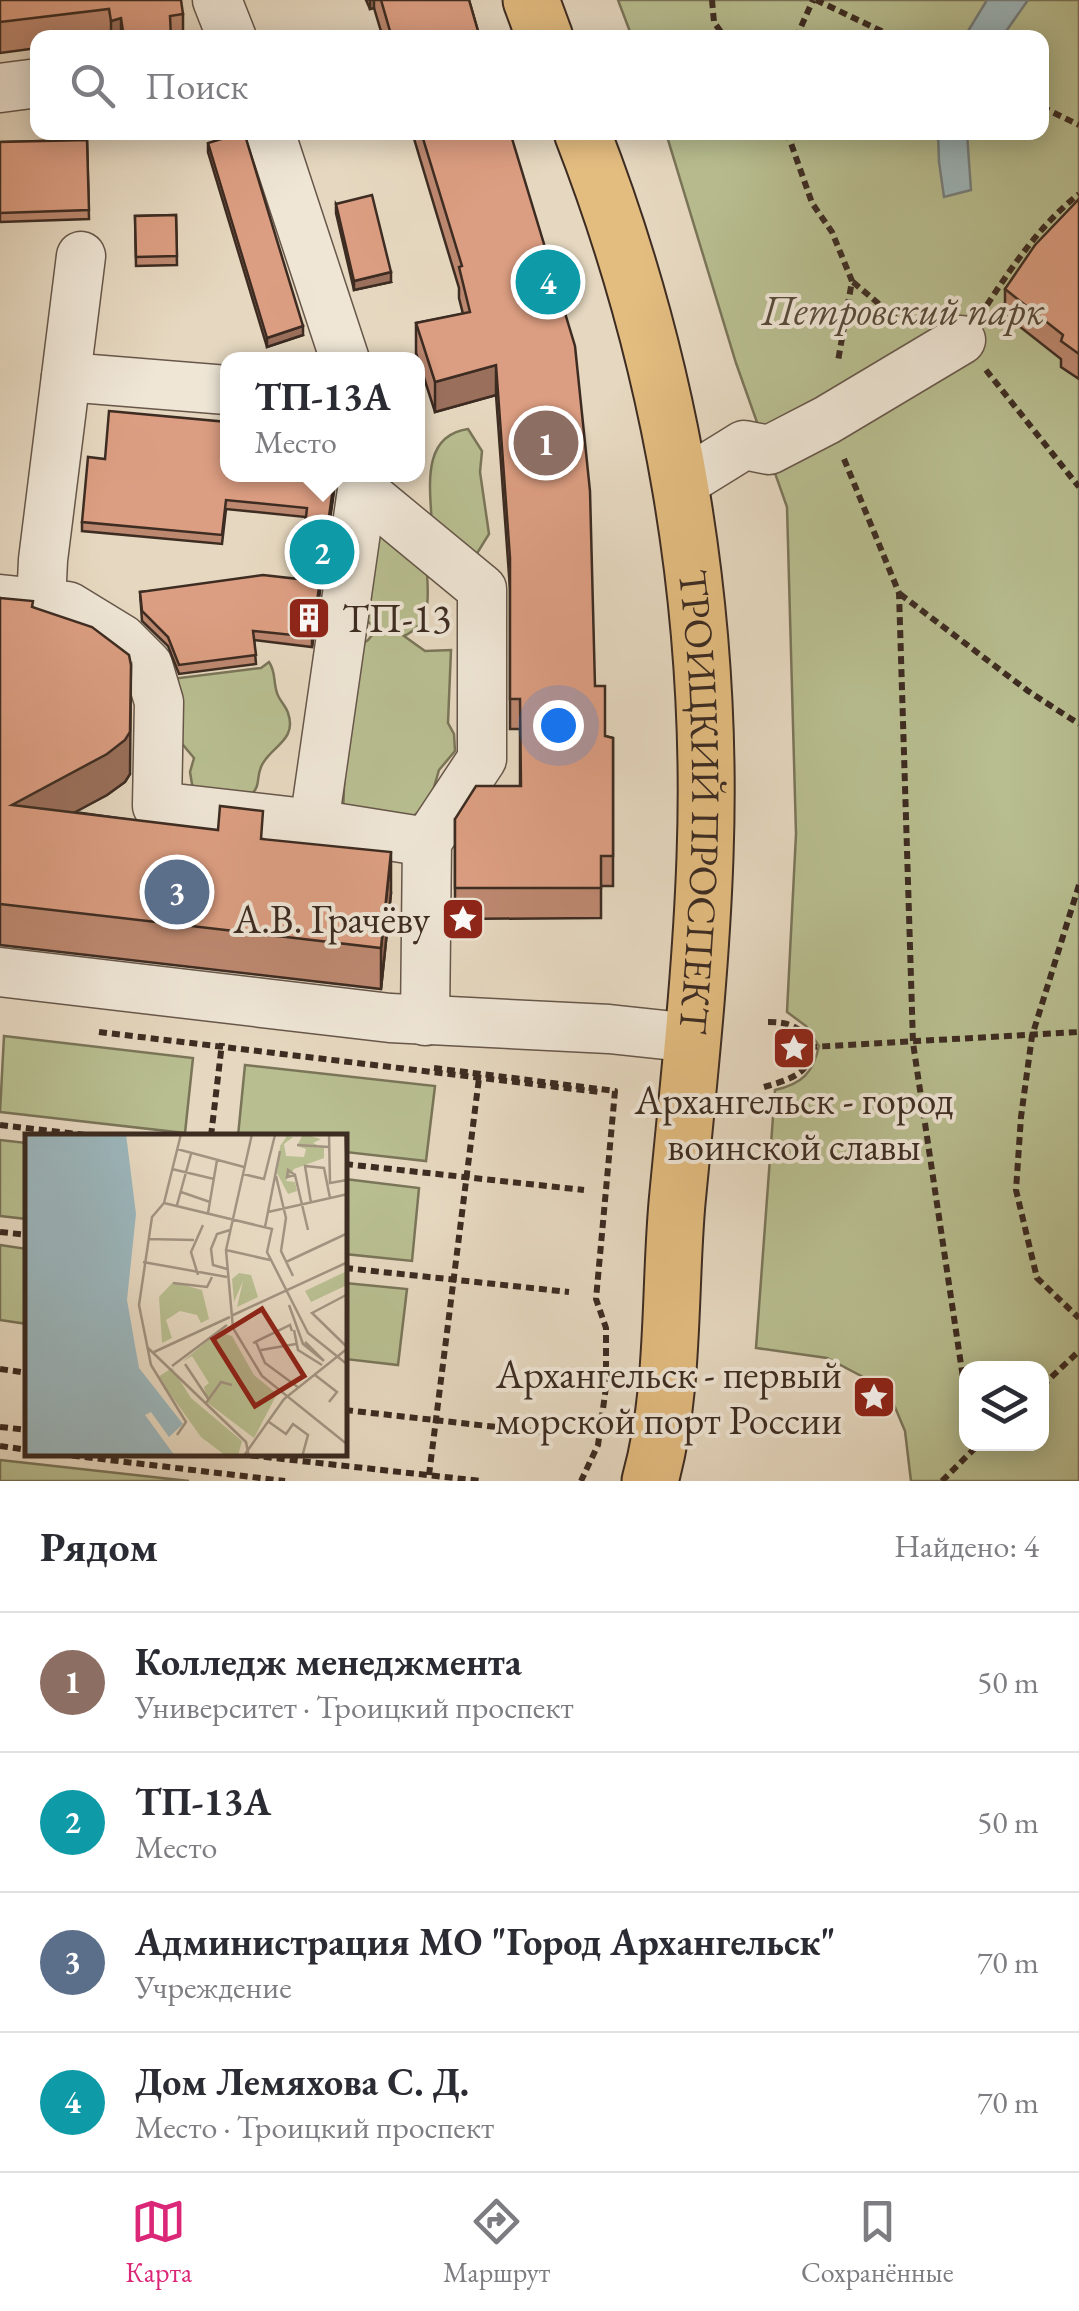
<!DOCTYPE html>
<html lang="ru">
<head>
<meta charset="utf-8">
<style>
  :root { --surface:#fff; --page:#f2f2f3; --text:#2b2b33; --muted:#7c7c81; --line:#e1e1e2; --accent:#db2777 }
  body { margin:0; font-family:"EB Garamond",serif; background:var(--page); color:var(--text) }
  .controls { position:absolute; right:30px; bottom:30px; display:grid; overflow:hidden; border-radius:20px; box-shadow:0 5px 25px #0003 }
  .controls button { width:90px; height:90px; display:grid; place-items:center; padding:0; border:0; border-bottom:2px solid var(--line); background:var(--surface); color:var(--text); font:50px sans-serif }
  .you { position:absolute; left:558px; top:725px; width:35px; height:35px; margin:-25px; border:8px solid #fff; border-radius:50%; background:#1a73e8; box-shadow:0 0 0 15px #1a73e833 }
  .badge { display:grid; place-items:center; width:65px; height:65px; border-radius:50%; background:var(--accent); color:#fff; font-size:32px; font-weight:700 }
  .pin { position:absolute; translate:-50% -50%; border:5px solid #fff; box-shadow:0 2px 10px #0006 }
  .popup { position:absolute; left:220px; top:352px; width:205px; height:130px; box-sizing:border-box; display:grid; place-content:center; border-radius:20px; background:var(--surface); filter:drop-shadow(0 2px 8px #0005); font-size:32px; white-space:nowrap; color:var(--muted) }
  .popup b { font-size:38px; color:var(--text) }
  .popup::after { content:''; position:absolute; left:50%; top:100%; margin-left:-20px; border:20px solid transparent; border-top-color:var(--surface) }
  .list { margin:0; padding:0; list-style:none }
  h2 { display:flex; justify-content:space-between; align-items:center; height:130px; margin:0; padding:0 40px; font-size:42px }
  h2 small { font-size:32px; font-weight:400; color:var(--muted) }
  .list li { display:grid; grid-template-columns:65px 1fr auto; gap:30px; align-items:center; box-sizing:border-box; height:140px; padding:0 40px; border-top:2px solid var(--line) }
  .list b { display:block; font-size:38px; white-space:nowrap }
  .list p { margin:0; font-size:32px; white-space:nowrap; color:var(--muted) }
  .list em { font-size:32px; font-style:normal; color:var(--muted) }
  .icon { flex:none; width:55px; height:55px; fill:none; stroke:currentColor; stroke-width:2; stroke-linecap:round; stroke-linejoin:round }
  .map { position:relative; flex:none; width:1079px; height:1481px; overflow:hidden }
  .search { position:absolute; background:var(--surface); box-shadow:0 5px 25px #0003; left:30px; right:30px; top:30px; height:110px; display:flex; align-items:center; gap:25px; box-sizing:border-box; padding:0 35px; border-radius:20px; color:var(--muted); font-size:38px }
  .sheet { height:690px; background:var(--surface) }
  nav { display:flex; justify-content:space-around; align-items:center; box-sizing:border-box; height:140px; border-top:2px solid var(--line); background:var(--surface); font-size:28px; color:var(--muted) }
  nav a { display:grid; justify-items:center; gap:5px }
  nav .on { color:var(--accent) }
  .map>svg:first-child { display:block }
</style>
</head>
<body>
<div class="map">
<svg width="1079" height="1481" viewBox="0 0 1079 1481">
  <rect width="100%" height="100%" fill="#e6d8c0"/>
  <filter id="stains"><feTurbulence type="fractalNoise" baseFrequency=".002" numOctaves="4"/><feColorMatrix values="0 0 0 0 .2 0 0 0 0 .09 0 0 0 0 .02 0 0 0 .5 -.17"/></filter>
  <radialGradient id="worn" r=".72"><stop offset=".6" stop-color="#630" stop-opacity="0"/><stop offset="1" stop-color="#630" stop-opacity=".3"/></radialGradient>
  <!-- green -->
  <g fill="#b8be90" stroke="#7a7559" stroke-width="2.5" fill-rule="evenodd">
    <path d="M 618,0 L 1079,0 L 1079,1481 L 911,1481 L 905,1431 L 892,1400 L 865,1378 L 827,1358 L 756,1348 L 775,1090 C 802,1084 813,1073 819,1046 L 806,1026 L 787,1012 L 796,834 L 787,507 L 736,363 L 666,133 L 1042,132 L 1042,38 L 632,37 ZM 966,1368 L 1042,1368 L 1042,1444 L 966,1444 Z"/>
    <path d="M 468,429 L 482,451 L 480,472 L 489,534 L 476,555 L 432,528 C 431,492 419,436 468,429 Z"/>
    <path d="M 388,533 L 427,574 C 429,602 430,624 404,636 L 425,651 L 451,650 L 448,723 L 454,734 L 455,751 L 439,770 L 429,804 L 412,817 L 343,814 L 349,653 L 368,640 L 377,629 L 367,621 L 377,534 Z"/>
    <path d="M 269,662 C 276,672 273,681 277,693 C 279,700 286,706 288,713 C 298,741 269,747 261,767 C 256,779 261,785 251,795 L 193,790 L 190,772 L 194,758 L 173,733 L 163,680 L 261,668 Z"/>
    <path d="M 4,1036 L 193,1058 L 185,1133 L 0,1112 Z"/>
    <path d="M 245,1065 L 435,1086 L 426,1161 L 345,1152 L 345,1136 L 238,1136 Z"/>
    <path d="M 0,1140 L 27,1143 L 27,1219 L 0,1216 Z"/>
    <path d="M 345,1179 L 419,1188 L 412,1261 L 345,1254 Z"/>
    <path d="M 0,1245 L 27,1249 L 27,1324 L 0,1320 Z"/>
    <path d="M 345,1283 L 407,1289 L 398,1365 L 345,1359 Z"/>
    <path d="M 0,1460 L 189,1481 L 0,1481 Z"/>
  </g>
  <!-- water -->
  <g fill="#9cb7bd" stroke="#767f7f" stroke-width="2.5">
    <path d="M 987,0 L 1028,0 L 1002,37 L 967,37 L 965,36 Z"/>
    <path d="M 938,133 L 967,133 L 971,190 L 944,197 L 939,162 Z"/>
  </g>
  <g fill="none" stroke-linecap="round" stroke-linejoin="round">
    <!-- minor casing -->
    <g stroke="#67574a" stroke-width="51">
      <g id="minor">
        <path d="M 217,0 L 232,38"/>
        <path d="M 0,88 L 38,83"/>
        <path d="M 270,132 L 345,360"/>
        <path d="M 66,377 L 227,390"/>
        <path d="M 364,474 L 362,490 L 482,589 L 482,759 L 427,842 L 425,1021"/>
        <path d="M 681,484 L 744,445 L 769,450 L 827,420 L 961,340"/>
        <path d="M 0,599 L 68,606 L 122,639 L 148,665 L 159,702 L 157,806 L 314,824 L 427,842"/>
        <path d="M 41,603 L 43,560 L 81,256"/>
        <path d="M 314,824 L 362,490"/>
        <path d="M 0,972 L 390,1018 L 609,1029 L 693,1038"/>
      </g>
    </g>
    <!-- major casing -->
    <g stroke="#3d2c22" stroke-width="59">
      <g id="major">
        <path d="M 531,0 L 545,38"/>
        <path id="s1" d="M 582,132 C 672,363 714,610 705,857 C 701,973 688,1088 677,1203 C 669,1295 675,1391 650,1481"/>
      </g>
    </g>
    <!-- path -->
    <g stroke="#3d2c22" stroke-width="6" stroke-dasharray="8 5" stroke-linecap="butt">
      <path d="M 712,0 L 714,22 L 725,38"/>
      <path d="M 816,0 L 896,38"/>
      <path d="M 796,38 L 813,0"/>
      <path d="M 1042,107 L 1079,125"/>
      <path d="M 787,132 L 812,203 L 832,232 L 852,281 L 838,361"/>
      <path d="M 853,282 L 905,326"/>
      <path d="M 987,305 C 1013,265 1041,224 1079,194"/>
      <path d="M 986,370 L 1079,487"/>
      <path d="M 844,459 L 899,593 L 913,1043 L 966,1398"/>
      <path d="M 900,594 L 1028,691 L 1079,724"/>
      <path d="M 1079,885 L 1032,1036 L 1021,1117 L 1016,1190 L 1037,1278 L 1079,1318"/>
      <path d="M 768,1022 C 788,1022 803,1026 811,1047 L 1079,1032"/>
      <path d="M 99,1032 L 599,1092"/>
      <path d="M 434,1068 L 615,1091 L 596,1299 L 606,1328 L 606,1387 L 598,1445 L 581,1481"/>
      <path d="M 764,1087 C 784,1081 814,1074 811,1047"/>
      <path d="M 0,1125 L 95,1136"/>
      <path d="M 211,1136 L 222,1043"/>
      <path d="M 345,1164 L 584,1190"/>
      <path d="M 0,1232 L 28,1235"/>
      <path d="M 345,1268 L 569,1292"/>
      <path d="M 0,1369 L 28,1373"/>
      <path d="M 1042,1386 L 1079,1351"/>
      <path d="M 345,1410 L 550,1433"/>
      <path d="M 0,1427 L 28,1430"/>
      <path d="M 0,1446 L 28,1450"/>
      <path d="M 59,1454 L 285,1481"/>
      <path d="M 238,1454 L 481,1481"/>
      <path d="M 429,1475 L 479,1078"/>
      <path d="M 942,1481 L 979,1444"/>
    </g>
    <!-- minor -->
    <use href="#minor" stroke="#efe6d6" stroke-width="48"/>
    <!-- major -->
    <use href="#major" stroke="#e3bc80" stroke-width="55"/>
  </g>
  <!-- wall -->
  <g fill="#bd8870" stroke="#3d2c22" stroke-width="2.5">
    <path d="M 0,0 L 183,14 L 183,38 L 38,38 L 38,48 L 0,53 Z"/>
    <path d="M 366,0 L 469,0 L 480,38 L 383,38 L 374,8 L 370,9 Z"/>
    <path d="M 412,132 L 510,132 L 595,686 L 605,736 L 613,738 L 613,886 L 601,886 L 601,918 L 455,919 L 455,819 L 520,786 L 520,729 L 510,729 L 510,589 L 496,395 L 435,412 L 416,353 L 416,323 L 463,314 L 459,298 L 459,288 Z"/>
    <path d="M 87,140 L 89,219 L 0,222 L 0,142 Z"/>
    <path d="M 208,143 L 303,335 L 267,347 L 208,152 Z"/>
    <path d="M 1079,199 L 1079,379 L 1061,367 L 1061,359 L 1005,315 L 1005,289 Z"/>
    <path d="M 336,204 L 391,282 L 354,290 L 336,213 Z"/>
    <path d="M 176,215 L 177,265 L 136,266 L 135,216 Z"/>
    <path d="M 227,474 L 336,474 L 312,647 L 254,640 L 256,664 L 179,674 L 168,646 L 142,621 L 140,592 L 299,579 L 306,517 L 226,509 L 222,544 L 82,531 L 82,522 Z"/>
    <path d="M 0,598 L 33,607 L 130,774 L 125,782 L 107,795 L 75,812 L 263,839 L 391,893 L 381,989 L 0,945 Z"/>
  </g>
  <!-- shaded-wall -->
  <g fill="#9a6f5b" stroke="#3d2c22" stroke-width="2.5">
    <path d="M 370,0 L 374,0 L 374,8 L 370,9 Z"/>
    <path d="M 121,18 L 121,38 L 111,38 L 111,21 Z"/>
    <path d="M 391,272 L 391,282 L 354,290 L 354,281 Z"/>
    <path d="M 303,326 L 303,335 L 267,347 L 267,338 Z"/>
    <path d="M 496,365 L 496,395 L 435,412 L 435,382 Z"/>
    <path d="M 335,474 L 336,477 L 312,647 L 312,637 Z"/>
    <path d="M 131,665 L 130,774 L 125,782 L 107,795 L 12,846 L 12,805 Z"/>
    <path d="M 391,852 L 391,893 L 381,989 L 381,948 Z"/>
  </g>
  <!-- building -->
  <g fill="#dc9e82" stroke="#3d2c22" stroke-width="2.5">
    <path d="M 0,0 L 181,0 L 183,14 L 170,16 L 171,38 L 124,38 L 121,18 L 111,21 L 109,9 L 0,22 Z"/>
    <path d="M 381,0 L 469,0 L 480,38 L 392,38 Z"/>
    <path d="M 244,132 L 303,326 L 267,338 L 208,143 Z"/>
    <path d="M 421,132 L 510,132 L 575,346 L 590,491 L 595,686 L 605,686 L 605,736 L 613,738 L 613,856 L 601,856 L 601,888 L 455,888 L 455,819 L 476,786 L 521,786 L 520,699 L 510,699 L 510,558 L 496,365 L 435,382 L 416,323 L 470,312 L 459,267 L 462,266 Z"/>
    <path d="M 87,140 L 89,210 L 0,213 L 0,142 Z"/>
    <path d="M 372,195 L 391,272 L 354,281 L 336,204 Z"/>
    <path d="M 1079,199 L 1079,354 L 1061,341 L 1063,335 L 1005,289 L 1035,245 Z"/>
    <path d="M 176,215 L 177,256 L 136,257 L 135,216 Z"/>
    <path d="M 109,411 L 227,422 L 227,474 L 335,474 L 312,637 L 253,631 L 256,655 L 179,665 L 168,637 L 142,611 L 140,592 L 263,575 L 299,579 L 307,508 L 226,500 L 222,535 L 82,522 L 88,457 L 105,459 Z"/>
    <path d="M 0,598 L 33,601 L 32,607 L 92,627 L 129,655 L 131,665 L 130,732 L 125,740 L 107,754 L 12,805 L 218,830 L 220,806 L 263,811 L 261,839 L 391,852 L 381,948 L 0,904 Z"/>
  </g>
  <!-- icons -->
  <defs>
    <g id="building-square" transform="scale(2.25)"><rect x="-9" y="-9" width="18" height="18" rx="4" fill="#8f2418" stroke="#efe6d6"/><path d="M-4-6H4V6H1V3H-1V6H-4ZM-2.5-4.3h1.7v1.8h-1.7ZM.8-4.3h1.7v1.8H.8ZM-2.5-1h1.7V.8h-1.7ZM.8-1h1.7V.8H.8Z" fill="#fff"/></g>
    <g id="sight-square" transform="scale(2.25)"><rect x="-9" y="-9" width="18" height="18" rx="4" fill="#8f2418" stroke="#efe6d6"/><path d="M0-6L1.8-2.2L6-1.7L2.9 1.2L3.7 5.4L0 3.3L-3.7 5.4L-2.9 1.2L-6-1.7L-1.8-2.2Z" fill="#fff"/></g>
  </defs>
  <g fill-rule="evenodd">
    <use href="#building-square" x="309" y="618"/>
    <use href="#sight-square" x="463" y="919"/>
    <use href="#sight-square" x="794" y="1048"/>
    <use href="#sight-square" x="874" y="1397"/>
  </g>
  <g text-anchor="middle" stroke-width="8" stroke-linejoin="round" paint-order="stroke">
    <!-- park labels -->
    <g font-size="40" font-style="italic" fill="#564938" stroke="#efe6d6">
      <text x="903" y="324">Петровский парк</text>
    </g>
    <!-- poi labels -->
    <g font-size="40" fill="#3d2c22" stroke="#efe6d6" text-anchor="end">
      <text x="342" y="632" text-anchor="start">ТП-13</text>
      <text x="430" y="933">А.В. Грачёву</text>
      <text x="794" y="1114" text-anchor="middle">Архангельск - город<tspan x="794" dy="46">воинской славы</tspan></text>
      <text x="842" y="1388">Архангельск - первый<tspan x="842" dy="46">морской порт России</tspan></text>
    </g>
    <!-- street labels -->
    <g font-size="40" fill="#3d2c22" stroke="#efe6d6">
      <text dy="14" stroke="none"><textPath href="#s1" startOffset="685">ТРОИЦКИЙ ПРОСПЕКТ</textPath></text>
    </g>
  </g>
  <!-- overview -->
  <g transform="translate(25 1134)">
    <rect width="322" height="322" fill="#e6d8c0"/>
    <path d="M 278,0 L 296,5 L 288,9 L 299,14 L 299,24 L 269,35 L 261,47 L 270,48 L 272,57 L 263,60 L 252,39 L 255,12 L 262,2 L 268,3 L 259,10 L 261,22 L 279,23 L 281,15 L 272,12 ZM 322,137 L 322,151 L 286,168 L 280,157 ZM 214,139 L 226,141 L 233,163 L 212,173 L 218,147 L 209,168 L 207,145 ZM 148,148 L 177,156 L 184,185 L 176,189 L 172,181 L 155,177 L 141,186 L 147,204 L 137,209 L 134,163 ZM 193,198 L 207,202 L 229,241 L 252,260 L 229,304 L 183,269 L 179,253 L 184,249 L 167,222 L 157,228 ZM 147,234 L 166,264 L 217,307 L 213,322 L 201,322 L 176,303 L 133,243 Z" fill="#b8be90"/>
    <path d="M 0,0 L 101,0 L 111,80 L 102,166 L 114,234 L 158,290 L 144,303 L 126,278 L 120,281 L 150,322 L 0,322 Z" fill="#9cb7bd"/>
    <path fill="none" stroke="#a29381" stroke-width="2.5" d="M 227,0 L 201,116 L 208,194 L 237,242 L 323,311M 304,0 L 305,49 L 322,46M 320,0 L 323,55M 272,11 L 304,13M 152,15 L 219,33M 147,35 L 189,45M 218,40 L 239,45 L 250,1 L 245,0M 270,41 L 263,36 L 262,43 L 270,41 L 283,96M 251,42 L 261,84 L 256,117 L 268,142M 156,58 L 185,68M 139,69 L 247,95 L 242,118 L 283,199 L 323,231M 286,69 L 280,32 L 299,34 L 305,64M 152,71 L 166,20M 243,78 L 323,60M 183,79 L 192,26M 240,93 L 255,17M 123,105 L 169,106M 201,116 L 245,126M 118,128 L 202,143M 261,128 L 323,99M 202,135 L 188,131 L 186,115 L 192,100 L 205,96M 173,141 L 166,118 L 178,91M 148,149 L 182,153 L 187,143M 323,160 L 287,179 L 323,214M 264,171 L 278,210 L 299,227 L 280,208M 206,182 L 323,128M 269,196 L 273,216 L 297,231M 231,208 L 240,229 L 274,254M 228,209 L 265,191 L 267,197M 122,213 L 221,308 L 224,323M 236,216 L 271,210M 129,218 L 205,183M 160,230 L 184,266M 147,232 L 202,191M 290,241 L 312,258 L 304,268M 181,269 L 196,248 L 207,251M 244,288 L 261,300 L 268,290 L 283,301 L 277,323M 152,301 L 161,288 L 126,231 L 114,171 L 127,83 L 139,69 L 156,0M 218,323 L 259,265 L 323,214"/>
    <path fill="#8f2418" fill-opacity="0.15" stroke="#8f2418" stroke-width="5" d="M 237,175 L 279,242 L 230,272 L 188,205 Z"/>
    <rect width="322" height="322" fill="none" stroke="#3d2c22" stroke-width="5"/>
  </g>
  <rect width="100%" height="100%" filter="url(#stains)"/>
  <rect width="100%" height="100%" fill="url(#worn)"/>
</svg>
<div class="controls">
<button><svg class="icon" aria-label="layers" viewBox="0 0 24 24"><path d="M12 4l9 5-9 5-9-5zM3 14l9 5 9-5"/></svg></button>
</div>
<div class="you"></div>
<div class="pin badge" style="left:546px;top:443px;background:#8d6e63">1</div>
<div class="pin badge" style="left:322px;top:552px;background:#0f9aa8">2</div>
<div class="popup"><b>ТП-13А</b>Место</div>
<div class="pin badge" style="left:177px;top:892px;background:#5c6f8a">3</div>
<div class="pin badge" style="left:548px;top:282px;background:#0f9aa8">4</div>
<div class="search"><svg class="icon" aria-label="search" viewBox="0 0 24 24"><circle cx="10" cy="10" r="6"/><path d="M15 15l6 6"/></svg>Поиск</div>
</div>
<section class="sheet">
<h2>Рядом<small>Найдено: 4</small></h2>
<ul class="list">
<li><span class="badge" style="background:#8d6e63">1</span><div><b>Колледж менеджмента</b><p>Университет · Троицкий проспект</p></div><em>50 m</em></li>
<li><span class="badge" style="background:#0f9aa8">2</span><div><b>ТП-13А</b><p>Место</p></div><em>50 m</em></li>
<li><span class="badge" style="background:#5c6f8a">3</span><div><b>Администрация МО &quot;Город Архангельск&quot;</b><p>Учреждение</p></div><em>70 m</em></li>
<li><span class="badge" style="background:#0f9aa8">4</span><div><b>Дом Лемяхова С. Д.</b><p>Место · Троицкий проспект</p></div><em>70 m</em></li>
</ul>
</section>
<nav>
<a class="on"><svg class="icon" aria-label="map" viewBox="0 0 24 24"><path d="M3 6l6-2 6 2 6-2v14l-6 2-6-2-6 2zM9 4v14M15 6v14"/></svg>Карта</a>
<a><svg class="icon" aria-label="directions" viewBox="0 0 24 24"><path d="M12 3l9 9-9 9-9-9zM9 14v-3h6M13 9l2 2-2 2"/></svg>Маршрут</a>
<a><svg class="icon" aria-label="saved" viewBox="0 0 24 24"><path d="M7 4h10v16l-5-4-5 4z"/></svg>Сохранённые</a>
</nav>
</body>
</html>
